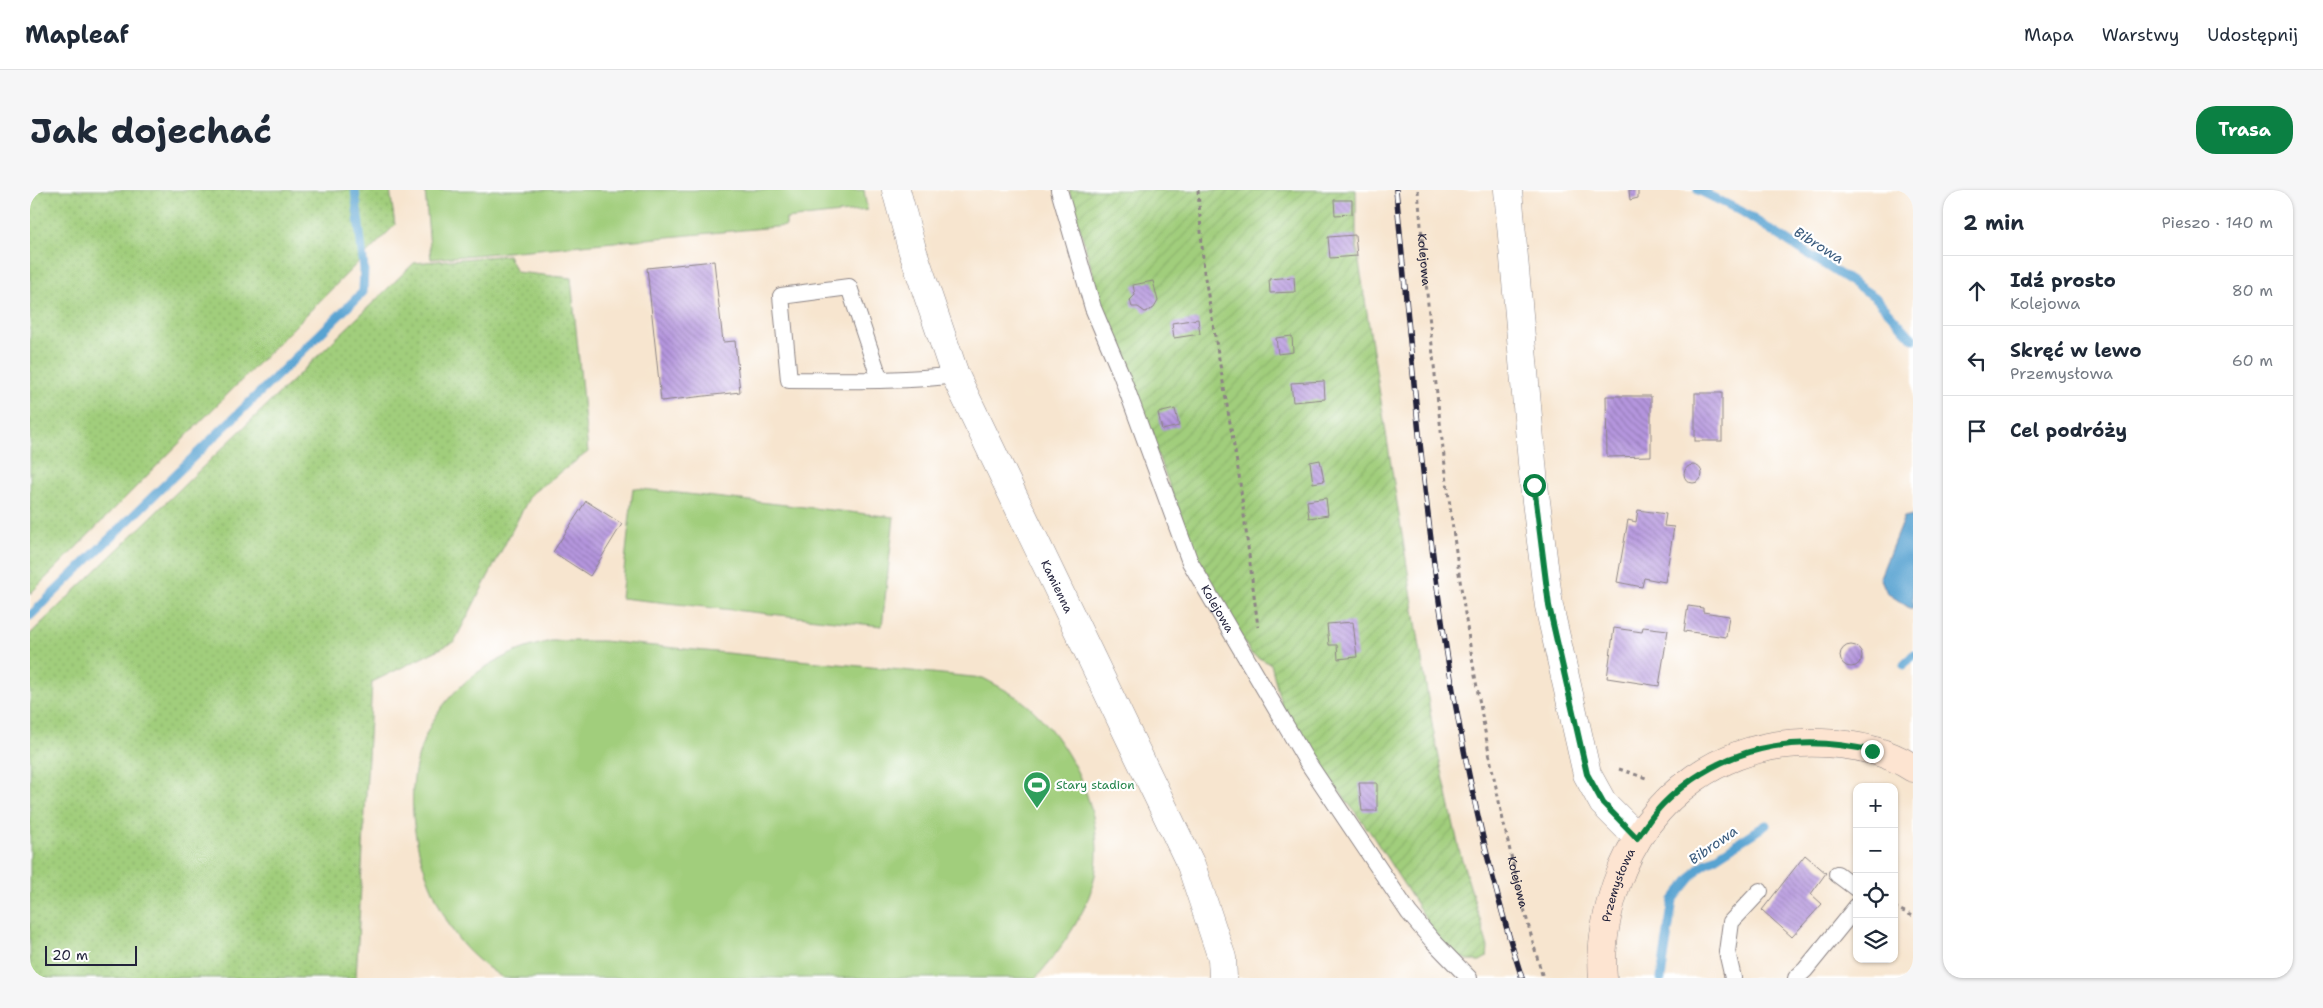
<!DOCTYPE html>
<html lang="pl">
<head>
<meta charset="utf-8">
<style>
  :root { --surface:#fff; --page:#f6f6f7; --text:#1f2937; --muted:#747a83; --line:#e0e1e3; --accent:#0b8043 }
  body { margin:0; font-family:"Shantell Sans",sans-serif; background:var(--page); color:var(--text) }
  .controls { position:absolute; right:15px; bottom:15px; display:grid; overflow:hidden; border-radius:10px; box-shadow:0 1px 4px #0004 }
  .controls button { width:45px; height:45px; display:grid; place-items:center; padding:0; border:0; border-bottom:1px solid var(--line); background:var(--surface); color:var(--text); font:25px sans-serif }
  .scale { position:absolute; left:15px; bottom:12px; width:92px; box-sizing:border-box; padding-left:5px; border:2px solid #22223b; border-top:0; font-size:14px; line-height:18px; white-space:nowrap; color:#22223b; -webkit-text-stroke:4px #fff; paint-order:stroke }
  .stop { position:absolute; width:15px; height:15px; margin:-11px; border:4px solid #0b8043; border-radius:50%; background:#fff }
  .stop.end { background:#0b8043; border-color:#fff; box-shadow:0 1px 5px #0008 }
  .list { margin:0; padding:0; list-style:none }
  h2 { display:flex; justify-content:space-between; align-items:center; height:65px; margin:0; padding:0 20px; font-size:21px }
  h2 small { font-size:16px; font-weight:400; color:var(--muted) }
  .list li { display:grid; grid-template-columns:32px 1fr auto; gap:15px; align-items:center; box-sizing:border-box; height:70px; padding:0 20px; border-top:1px solid var(--line) }
  .list b { display:block; font-size:19px; white-space:nowrap }
  .list p { margin:0; font-size:16px; white-space:nowrap; color:var(--muted) }
  .list em { font-size:16px; font-style:normal; color:var(--muted) }
  .icon { flex:none; width:28px; height:28px; fill:none; stroke:currentColor; stroke-width:2; stroke-linecap:round; stroke-linejoin:round }
  .map { position:relative; flex:none; width:1883px; height:788px; overflow:hidden; border-radius:20px }
  header { display:flex; align-items:center; gap:30px; box-sizing:border-box; height:70px; padding:0 25px; background:var(--surface); border-bottom:1px solid var(--line) }
  header strong { font-size:24px }
  nav { display:flex; gap:28px; margin-inline-start:auto; font-size:18px }
  .intro { display:flex; align-items:center; justify-content:space-between; box-sizing:border-box; height:120px; padding:0 30px }
  h1 { margin:0; font-size:35px }
  .button { padding:12px 22px; border-radius:20px; background:var(--accent); color:#fff; font-size:18px; font-weight:700 }
  main { display:flex; gap:30px; padding:0 30px }
  aside { flex:1; background:var(--surface); border-radius:20px; box-shadow:0 1px 4px #0004 }
  .map>svg:first-child { display:block }
</style>
</head>
<body>
<header>
<strong>Mapleaf</strong>
<nav><a>Mapa</a><a>Warstwy</a><a>Udostępnij</a></nav>
</header>
<div class="intro"><h1>Jak dojechać</h1><a class="button">Trasa</a></div>
<main>
<div class="map">
<svg width="1883" height="788" viewBox="0 0 1883 788">
  <defs>
    <pattern id="grass-dots" width="8" height="8" patternUnits="userSpaceOnUse" patternTransform="scale(1.25)"><rect width="8" height="8" fill="#a1ce7c"/><path d="M2 2h.1M6 6h.1" fill="none" stroke="#8ab16c" stroke-width="1.8" stroke-linecap="round"/></pattern>
    <pattern id="garden-furrows" width="10" height="10" patternUnits="userSpaceOnUse" patternTransform="scale(1.25)"><rect width="10" height="10" fill="#a1ce7c"/><path d="M-1 1l2-2M0 10L10 0M9 11l2-2" fill="none" stroke="#8ab16c"/></pattern>
    <pattern id="building-back-hatch" width="6" height="6" patternUnits="userSpaceOnUse" patternTransform="scale(1.25)"><rect width="6" height="6" fill="#b596de"/><path d="M-1 5l2 2M0 0l6 6M5-1l2 2" fill="none" stroke="#937ab5"/></pattern>
  </defs>
  <rect width="100%" height="100%" fill="#fff"/>
  <filter id="ink" filterUnits="userSpaceOnUse"><feTurbulence type="fractalNoise" baseFrequency=".02" numOctaves="2"/><feDisplacementMap in="SourceGraphic" scale="10" xChannelSelector="R" yChannelSelector="G"/><feConvolveMatrix kernelMatrix="1 2 1 2 8 2 1 2 1" color-interpolation-filters="sRGB"/></filter>
  <filter id="wash" filterUnits="userSpaceOnUse"><feTurbulence type="fractalNoise" baseFrequency=".0096" numOctaves="4" result="noise"/><feDisplacementMap in="SourceGraphic" scale="20" xChannelSelector="R" yChannelSelector="G"/><feGaussianBlur stdDeviation="1.12" result="paint"/><feColorMatrix in="noise" values="0 0 0 0 0 0 0 0 0 0 0 0 0 0 0 0 0 1.4 0 .05"/><feComposite in="paint" operator="in"/></filter>
  <g filter="url(#wash)">
    <rect width="100%" height="100%" fill="#f7e5cf"/>
    <!-- grass -->
    <g fill="url(#grass-dots)" stroke="#62785c">
      <path d="M 0,0 L 360,0 L 365,35 L 0,404 Z"/>
      <path d="M 478,65 L 486,82 L 541,88 L 558,262 L 501,304 L 424,452 L 342,492 L 326,788 L 0,788 L 0,444 L 384,73 Z"/>
    </g>
    <!-- garden -->
    <path fill="url(#garden-furrows)" stroke="#62785c" d="M 1039,0 L 1326,0 L 1326,44 L 1329,72 L 1403,540 L 1430,663 L 1458,757 L 1457,767 L 1450,771 L 1439,771 L 1421,762 L 1407,746 L 1340,642 L 1281,564 L 1252,518 L 1241,474 L 1221,464 L 1165,363 L 1074,123 Z"/>
    <!-- pitch -->
    <g fill="#a1ce7c" stroke="#62785c">
      <path d="M 395,0 L 834,0 L 837,20 L 756,29 L 756,36 L 401,69 Z"/>
      <path d="M 603,298 L 864,327 L 852,436 L 591,408 Z"/>
      <path d="M 521,451 L 573,451 L 953,488 C 970,497 990,507 1004,521 C 1044,560 1073,623 1066,679 C 1061,719 1031,759 1006,788 L 473,788 C 429,759 420,741 400,694 C 354,582 400,478 521,451 Z"/>
    </g>
    <!-- water -->
    <path fill="#59a3d1" stroke="#3e6286" d="M 1883,325 L 1883,419 L 1881,419 L 1857,403 L 1850,387 L 1874,327 Z"/>
    <g fill="none" stroke-linecap="round" stroke-linejoin="round">
      <!-- stream -->
      <g stroke="#59a3d1" stroke-width="9">
        <path d="M 1668,0 L 1711,21 L 1845,107 L 1883,149"/>
        <path d="M 0,426 L 333,102 L 334,79 L 325,0"/>
        <path d="M 1874,475 L 1883,465"/>
        <path d="M 1631,788 L 1643,710 L 1669,678 L 1736,635"/>
      </g>
    </g>
    <g id="blocks">
      <!-- building -->
      <g fill="url(#building-back-hatch)">
        <path d="M 1599,0 L 1608,0 L 1608,8 L 1600,10 Z"/>
        <path d="M 1304,10 L 1322,10 L 1322,24 L 1305,25 Z"/>
        <path d="M 1325,45 L 1327,66 L 1300,68 L 1298,47 Z"/>
        <path d="M 684,71 L 693,152 L 705,151 L 710,202 L 631,211 L 617,78 Z"/>
        <path d="M 1264,87 L 1265,102 L 1240,103 L 1239,89 Z"/>
        <path d="M 1123,91 L 1128,111 L 1124,118 L 1115,122 L 1108,117 L 1102,117 L 1100,110 L 1105,105 L 1103,95 Z"/>
        <path d="M 1168,129 L 1170,144 L 1144,148 L 1142,133 Z"/>
        <path d="M 1262,146 L 1263,162 L 1248,164 L 1246,148 Z"/>
        <path d="M 1294,191 L 1295,209 L 1263,212 L 1261,193 Z"/>
        <rect x="1665" y="203" width="27" height="48"/>
        <path d="M 1576,206 L 1621,206 L 1621,266 L 1577,267 Z"/>
        <path d="M 1145,219 L 1149,236 L 1132,240 L 1128,223 Z"/>
        <path d="M 1290,270 L 1294,291 L 1283,293 L 1280,272 Z"/>
        <circle cx="1663" cy="284" r="9"/>
        <path d="M 1296,308 L 1298,325 L 1279,328 L 1277,311 Z"/>
        <path d="M 556,311 L 592,334 L 560,386 L 523,362 Z"/>
        <path d="M 1608,320 L 1636,324 L 1634,336 L 1644,337 L 1635,392 L 1614,388 L 1612,397 L 1587,392 L 1598,330 L 1606,332 Z"/>
        <path d="M 1658,416 L 1673,418 L 1673,422 L 1699,426 L 1696,447 L 1654,441 Z"/>
        <path d="M 1323,432 L 1327,467 L 1308,469 L 1307,455 L 1299,455 L 1297,434 Z"/>
        <path d="M 1613,437 L 1638,440 L 1629,496 L 1577,488 L 1584,438 L 1612,442 Z"/>
        <circle cx="1821" cy="466" r="11"/>
        <path d="M 1329,593 L 1347,593 L 1347,621 L 1332,621 Z"/>
        <path d="M 1775,665 L 1796,683 L 1781,704 L 1792,714 L 1762,747 L 1732,720 Z"/>
      </g>
    </g>
  </g>
  <g filter="url(#ink)">
    <use href="#blocks" fill-opacity="0" stroke="#8c8485" stroke-width="1"/>
    <g fill="none" stroke-linecap="round" stroke-linejoin="round">
      <!-- lane casing -->
      <g stroke="#8c8485" stroke-width="18">
        <g id="lane">
          <path id="s2" d="M 1029,0 L 1063,118 L 1091,184 L 1160,372 L 1276,570 L 1379,723 L 1402,750 L 1439,788"/>
          <path d="M 850,190 L 819,97 L 751,106 L 759,190 C 815,190 870,192 925,185"/>
          <path d="M 1807,684 L 1827,699"/>
          <path d="M 1703,788 L 1697,762 L 1701,732 L 1730,701"/>
          <path d="M 1766,788 L 1775,780 L 1827,716"/>
        </g>
      </g>
      <!-- street casing -->
      <g stroke="#8c8485" stroke-width="29">
        <g id="street">
          <path id="s3" d="M 866,0 L 882,59 L 925,185 L 1161,675 L 1192,768 L 1193,788"/>
          <path d="M 1478,0 L 1504,295 L 1519,416 L 1557,584 L 1573,613 L 1607,647"/>
        </g>
      </g>
      <!-- secondary casing -->
      <g stroke="#8c8485" stroke-width="29">
        <g id="secondary">
          <path id="s4" d="M 1573,788 C 1570,756 1576,725 1586,695 C 1618,603 1695,549 1792,553 C 1823,554 1857,561 1883,578"/>
        </g>
      </g>
      <!-- path -->
      <g stroke="#8c8485" stroke-width="3" stroke-dasharray="4 4" stroke-linecap="butt">
        <path d="M 1168,0 L 1174,82 L 1209,285 L 1228,437"/>
        <path id="s1" d="M 1388,0 C 1410,264 1439,532 1513,788"/>
        <path d="M 1589,579 L 1619,589"/>
        <path d="M 1864,717 L 1883,726"/>
      </g>
      <!-- lane -->
      <use href="#lane" stroke="#fff" stroke-width="16"/>
      <!-- street -->
      <use href="#street" stroke="#fff" stroke-width="28"/>
      <!-- secondary -->
      <use href="#secondary" stroke="#fde4d1" stroke-width="28"/>
      <!-- rail casing -->
      <g stroke="#22223b" stroke-width="5.5">
        <path id="rail" d="M 1366,0 C 1391,266 1409,532 1492,788"/>
      </g>
      <!-- rail -->
      <use href="#rail" stroke="#fff" stroke-width="4" stroke-dasharray="11" stroke-linecap="butt"/>
    </g>
  </g>
  <g fill="none" stroke-linecap="round" stroke-linejoin="round" filter="url(#ink)">
    <!-- route -->
    <path stroke="#0b8043" stroke-width="6" d="M 1504,295 L 1519,416 L 1557,584 L 1573,613 L 1607,648 C 1615,637 1623,624 1633,614 C 1690,557 1766,542 1842,561"/>
  </g>
  <!-- icons -->
  <defs>
    <g id="stadium-pin" transform="scale(1.4375)"><path d="M0 17L-7.5 6A9.5 9.5 0 1 1 7.5 6Z" fill="#2e9e5b" stroke="#fff"/><path d="M0-5a6.5 5 0 1 0 0 10a6.5 5 0 1 0 0-10ZM-3.5-1.8h7v3.6h-7Z" fill="#fff"/></g>
  </defs>
  <g fill-rule="evenodd">
    <use href="#stadium-pin" x="1007" y="595"/>
  </g>
  <g text-anchor="middle" stroke-width="4.5" stroke-linejoin="round" paint-order="stroke">
    <!-- street labels -->
    <g font-size="12" fill="#22223b" stroke="#fff">
      <text dy="4" stroke="none"><textPath href="#s1" startOffset="70">Kolejowa</textPath></text>
      <text dy="4" stroke="none"><textPath href="#s3" startOffset="429">Kamienna</textPath></text>
      <text dy="4" stroke="none"><textPath href="#s2" startOffset="449">Kolejowa</textPath></text>
      <text dy="4" stroke="none"><textPath href="#s1" startOffset="700">Kolejowa</textPath></text>
      <text dy="4" stroke="none"><textPath href="#s4" startOffset="95">Przemysłowa</textPath></text>
    </g>
    <!-- leisure labels -->
    <g font-size="12" fill="#27864d" stroke="#fff" text-anchor="start">
      <text x="1026" y="599">Stary stadion</text>
    </g>
    <!-- water labels -->
    <g font-size="14" font-style="italic" fill="#3b5c7e" stroke="#fff">
      <text transform="translate(1789 55) rotate(32)" y="5">Bibrowa</text>
      <text transform="translate(1683 655) rotate(-35)" y="5">Bibrowa</text>
    </g>
  </g>
</svg>
<div class="controls">
<button>+</button>
<button>−</button>
<button><svg class="icon" aria-label="locate" viewBox="0 0 24 24"><circle cx="12" cy="12" r="6"/><path d="M12 2v4M12 18v4M2 12h4M18 12h4"/></svg></button>
<button><svg class="icon" aria-label="layers" viewBox="0 0 24 24"><path d="M12 4l9 5-9 5-9-5zM3 14l9 5 9-5"/></svg></button>
</div>
<div class="scale">20 m</div>
<div class="stop" style="left:1504px;top:295px"></div>
<div class="stop end" style="left:1842px;top:561px"></div>
</div>
<aside>
<h2>2 min<small>Pieszo · 140 m</small></h2>
<ul class="list">
<li><svg class="icon" aria-label="ahead" viewBox="0 0 24 24"><path d="M12 20V5M6 11l6-6 6 6"/></svg><div><b>Idź prosto</b><p>Kolejowa</p></div><em>80 m</em></li>
<li><svg class="icon" aria-label="left" viewBox="0 0 24 24"><path d="M17 20v-9H6M10 6l-5 5 5 5"/></svg><div><b>Skręć w lewo</b><p>Przemysłowa</p></div><em>60 m</em></li>
<li><svg class="icon" aria-label="arrive" viewBox="0 0 24 24"><path d="M6 21V4h12l-3 4 3 4H6"/></svg><div><b>Cel podróży</b></div></li>
</ul>
</aside>
</main>
</body>
</html>
